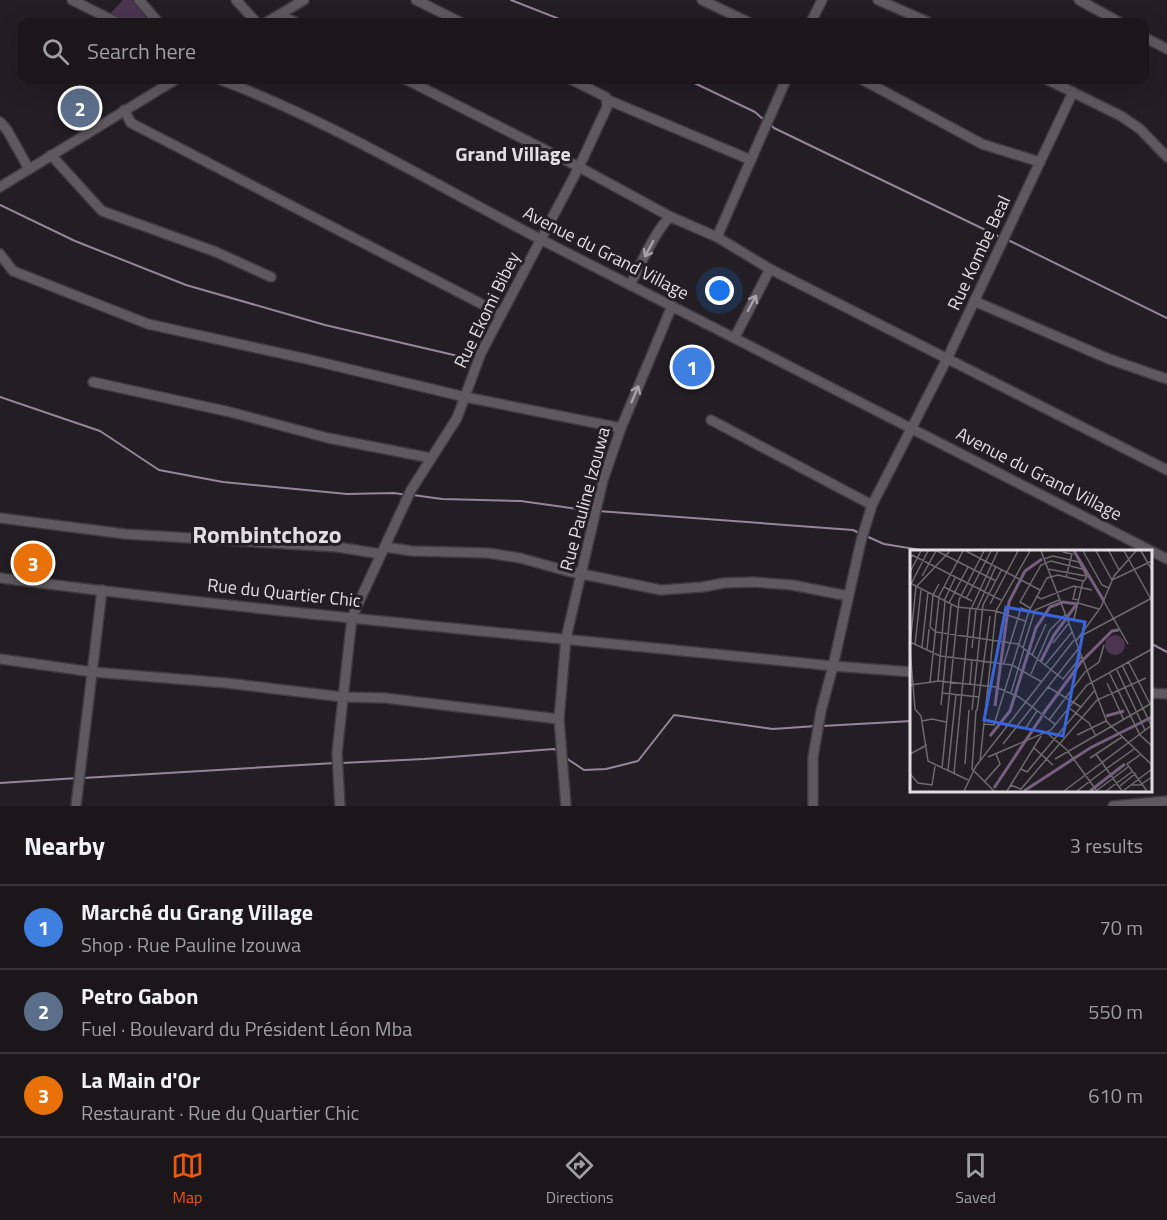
<!DOCTYPE html>
<html lang="en">
<head>
<meta charset="utf-8">
<style>
  :root { --surface:#1a161a; --page:#231f23; --text:#f1f3f6; --muted:#9f9fa2; --line:#383539; --accent:#ea580c }
  body { margin:0; font-family:"Titillium Web",sans-serif; background:var(--page); color:var(--text) }
  .you { position:absolute; left:720px; top:291px; width:21px; height:21px; margin:-15px; border:4px solid #fff; border-radius:50%; background:#1a73e8; box-shadow:0 0 0 9px #1a73e833 }
  .badge { display:grid; place-items:center; width:39px; height:39px; border-radius:50%; background:var(--accent); color:#fff; font-size:20px; font-weight:700 }
  .pin { position:absolute; translate:-50% -50%; border:3px solid #fff; box-shadow:0 2px 6px #0006 }
  .list { margin:0; padding:0; list-style:none }
  h2 { display:flex; justify-content:space-between; align-items:center; height:78px; margin:0; padding:0 24px; font-size:26px }
  h2 small { font-size:20px; font-weight:400; color:var(--muted) }
  .list li { display:grid; grid-template-columns:39px 1fr auto; gap:18px; align-items:center; box-sizing:border-box; height:84px; padding:0 24px; border-top:2px solid var(--line) }
  .list b { display:block; font-size:22px; white-space:nowrap }
  .list p { margin:0; font-size:20px; white-space:nowrap; color:var(--muted) }
  .list em { font-size:20px; font-style:normal; color:var(--muted) }
  .icon { flex:none; width:33px; height:33px; fill:none; stroke:currentColor; stroke-width:2; stroke-linecap:round; stroke-linejoin:round }
  .map { position:relative; flex:none; width:1167px; height:806px; overflow:hidden }
  .search { position:absolute; background:var(--surface); box-shadow:0 6px 24px #0002; left:18px; right:18px; top:18px; height:66px; display:flex; align-items:center; gap:15px; box-sizing:border-box; padding:0 21px; border-radius:12px; color:var(--muted); font-size:22px }
  .sheet { height:330px; background:var(--surface) }
  nav { display:flex; justify-content:space-around; align-items:center; box-sizing:border-box; height:84px; border-top:2px solid var(--line); background:var(--surface); font-size:16px; color:var(--muted) }
  nav a { display:grid; justify-items:center; gap:3px }
  nav .on { color:var(--accent) }
  .map>svg:first-child { display:block }
</style>
</head>
<body>
<div class="map">
<svg width="1167" height="806" viewBox="0 0 1167 806">
  <rect width="100%" height="100%" fill="#221e23"/>
  <!-- green -->
  <path fill="#4b3551" d="M 123,0 L 132,0 L 150,22 L 120,22 L 108,16 Z"/>
  <g fill="none" stroke-linecap="round" stroke-linejoin="round">
    <!-- stream -->
    <g stroke="#97849d" stroke-width="2">
      <path d="M 511,0 L 567,22"/>
      <path d="M 688,80 L 755,112 L 764,120"/>
      <path d="M 769,123 L 774,128 L 998,236"/>
      <path d="M 0,205 L 75,241 L 186,285 L 325,325 L 471,359"/>
      <path d="M 1010,241 L 1167,318"/>
      <path d="M 0,397 L 100,431 L 159,470 L 223,482 L 347,494 L 394,493 L 407,495"/>
      <path d="M 413,495 L 442,499 L 521,501 L 592,511"/>
      <path d="M 598,511 L 853,530 L 861,534"/>
      <path d="M 866,536 L 884,544 L 927,551"/>
      <path d="M 1150,643 L 1167,652"/>
      <path d="M 822,726 L 912,721"/>
      <path d="M 566,758 L 584,770 L 606,769 L 638,761 L 674,715 L 773,729 L 816,726"/>
      <path d="M 341,763 L 424,759 L 554,749 L 559,752"/>
      <path d="M 83,778 L 335,763"/>
      <path d="M 0,783 L 78,778"/>
    </g>
    <!-- minor casing -->
    <g stroke="#3e3b3f" stroke-width="12">
      <g id="minor">
        <path d="M 72,0 L 116,22"/>
        <path d="M 139,0 L 158,22"/>
        <path d="M 236,0 L 256,22"/>
        <path d="M 416,0 L 460,22"/>
        <path d="M 702,0 L 748,22"/>
        <path d="M 878,0 L 928,22"/>
        <path d="M 1079,0 L 1119,22"/>
        <path d="M 280,15 L 295,22"/>
        <path d="M 267,22 L 304,0"/>
        <path d="M 811,22 L 822,0"/>
        <path d="M 1144,37 L 1167,49"/>
        <path d="M 221,80 C 330,121 436,185 540,239 C 748,346 958,451 1167,559"/>
        <path d="M 407,80 L 579,167 L 671,217 L 717,237 L 770,269 L 1167,470"/>
        <path d="M 863,80 L 982,144 L 1040,162"/>
        <path d="M 1048,80 L 1121,116 L 1140,129 L 1167,157"/>
        <path d="M 608,100 L 751,160"/>
        <path d="M 124,110 L 131,123 L 501,314"/>
        <path d="M 0,122 L 7,130 L 29,169"/>
        <path d="M 51,155 L 102,211 L 216,252 L 271,277"/>
        <path d="M 0,187 L 175,80"/>
        <path d="M 717,237 L 786,80"/>
        <path d="M 0,254 L 13,271 L 148,324 L 307,359 L 465,397 L 621,428"/>
        <path d="M 630,285 C 638,270 658,224 671,217"/>
        <path d="M 974,301 L 1109,359 L 1167,379"/>
        <path d="M 735,337 L 770,269"/>
        <path d="M 93,382 L 230,412 L 328,438 L 431,458"/>
        <path d="M 711,420 L 872,505"/>
        <path d="M 0,518 L 125,534 L 337,547 L 381,554"/>
        <path d="M 385,547 L 412,551 L 488,553 L 520,558 L 567,571 L 661,590 L 702,587 L 724,583 L 753,582 L 792,585 L 848,596"/>
        <path d="M 0,578 C 277,614 556,637 833,666 L 912,672"/>
        <path d="M 0,659 L 93,672 L 226,683 L 343,697 L 385,698 L 559,719"/>
        <path d="M 1150,693 L 1167,694"/>
        <path d="M 76,806 L 102,590"/>
        <path d="M 340,806 L 337,753 L 352,617 L 411,490 L 457,418 L 481,353 L 579,167 L 607,107 L 606,97 L 572,80"/>
        <path d="M 566,806 L 559,719 L 566,638 L 603,480 L 621,428 L 672,306"/>
        <path d="M 813,806 L 813,757 L 821,711 L 833,666 L 861,541 L 872,505 L 947,359 L 1073,92"/>
        <path d="M 1113,806 L 1167,801"/>
      </g>
    </g>
    <!-- minor -->
    <use href="#minor" stroke="#5e595f" stroke-width="9"/>
  </g>
  <!-- one-way arrows -->
  <defs><path id="oneway-shaft" d="M-6 0H5M1.5-3L5.5 0L1.5 3" fill="none" stroke-width="1.6" stroke-linecap="round" stroke-linejoin="round" transform="scale(1.5)"/></defs>
  <g stroke="#a6a2a7">
    <use href="#oneway-shaft" transform="translate(649 249) rotate(118)"/>
    <use href="#oneway-shaft" transform="translate(752 303) rotate(-62)"/>
    <use href="#oneway-shaft" transform="translate(635 394) rotate(-67)"/>
  </g>
  <g text-anchor="middle" stroke-width="6" stroke-linejoin="round" paint-order="stroke">
    <!-- street labels -->
    <g font-size="18" fill="#e1dee2" stroke="#221e23">
      <text transform="translate(606 253) rotate(27)" y="6">Avenue du Grand Village</text>
      <text transform="translate(979 253) rotate(-65)" y="6">Rue Kombe Beal</text>
      <text transform="translate(487 310) rotate(-64)" y="6">Rue Ekomi Bibey</text>
      <text transform="translate(1039 474) rotate(27)" y="6">Avenue du Grand Village</text>
      <text transform="translate(585 499) rotate(-75)" y="6">Rue Pauline Izouwa</text>
      <text transform="translate(284 593) rotate(6)" y="6">Rue du Quartier Chic</text>
    </g>
    <!-- neighbourhood labels -->
    <g font-size="20" font-weight="bold" fill="#e1dee2" stroke="#221e23">
      <text x="513" y="161">Grand Village</text>
    </g>
    <!-- district labels -->
    <g font-size="24" font-weight="bold" fill="#e1dee2" stroke="#221e23">
      <text x="267" y="543">Rombintchozo</text>
    </g>
  </g>
  <!-- overview -->
  <g transform="translate(910 550)">
    <rect width="242" height="242" fill="#221e23"/>
    <path d="M195 95a10 10 0 1 1 20 0a10 10 0 1 1-20 0Z" fill="#4b3551"/>
    <path fill="none" stroke="#775e7f" stroke-width="3" d="M 164,1 L 194,51M 131,111 L 144,85 L 166,55M 85,156 L 99,52 L 115,21 L 132,9M 133,164 L 171,112 L 202,81 L 209,80M 196,166 L 214,161M 80,186 L 100,161 L 126,78 L 140,57 L 153,52 L 167,54M 84,238 L 132,166M 114,241 L 180,198 L 242,167M 180,241 L 215,214"/>
    <path fill="none" stroke="#6e6b6f" stroke-width="1.5" d="M 27,1 L 86,31M 56,1 L 130,40M 131,1 L 197,172 L 242,215M 173,1 L 192,35 L 199,38M 186,1 L 202,30 L 242,11M 199,1 L 209,20M 214,1 L 242,51M 231,1 L 242,20M 153,2 L 162,4 L 156,27M 0,8 L 2,5 L 91,50M 134,9 L 143,6 L 169,12 L 177,27 L 173,32M 138,19 L 176,26M 0,22 L 11,1M 12,26 L 26,1M 0,33 L 47,57 L 86,61 L 115,71M 1,34 L 18,1M 29,34 L 23,45 L 20,77 L 26,82 L 108,94 L 153,129 L 171,107M 166,36 L 163,49 L 169,50M 34,37 L 62,51M 126,46 L 131,49 L 164,36 L 182,40M 28,48 L 53,1M 56,49 L 81,1M 193,50 L 218,94M 34,51 L 45,28M 39,53 L 58,17M 168,53 L 189,59M 80,54 L 108,1M 120,58 L 110,52 L 131,15 L 141,11 L 172,19M 61,59 L 88,1M 67,59 L 86,16M 169,87 L 242,48M 166,91 L 191,57 L 204,26 L 226,1M 0,92 L 30,106 L 102,115 L 132,132M 143,93 L 158,74M 0,95 L 6,37 L 40,1M 5,95 L 11,40M 12,97 L 18,42M 62,98 L 66,59M 113,98 L 125,60 L 149,50M 0,99 L 5,159 L 11,166 L 18,211 L 58,230M 17,100 L 19,79M 122,105 L 136,74M 218,111 L 240,154M 94,113 L 111,58 L 119,61M 135,115 L 162,82M 212,115 L 241,175M 206,118 L 235,180M 199,122 L 230,185 L 242,196M 121,124 L 140,80 L 155,65M 28,131 L 35,51M 20,132 L 29,48M 197,133 L 214,170M 60,134 L 62,109M 0,135 L 29,131 L 86,137 L 109,147 L 146,175M 138,137 L 171,157M 32,143 L 69,147M 101,143 L 114,99M 31,155 L 41,55M 158,157 L 179,173 L 186,186M 62,160 L 73,55 L 92,19M 66,160 L 62,219 L 84,241M 67,161 L 80,66M 139,170 L 175,122 L 189,112 L 194,95M 12,171 L 22,169 L 36,172M 74,174 L 84,175 L 119,61 L 137,28 L 148,25 L 173,31 L 164,69 L 158,71M 115,179 L 127,161M 137,183 L 157,200 L 187,241M 167,185 L 196,171M 93,194 L 168,99M 124,198 L 143,215M 0,204 L 17,195M 186,204 L 212,241M 230,205 L 217,214 L 237,241M 78,207 L 141,180 L 177,135 L 242,99M 180,208 L 212,187M 145,209 L 242,153M 70,211 L 86,61 L 120,1M 55,214 L 59,160M 32,218 L 49,50 L 74,1M 111,219 L 117,222 L 185,140M 196,219 L 224,199M 38,220 L 46,144M 44,223 L 60,59M 0,224 L 8,233 L 22,235 L 25,216M 75,231 L 90,214 L 86,204M 100,235 L 111,239 L 187,150 L 236,128M 222,235 L 230,235 L 242,227M 210,236 L 226,223M 54,241 L 66,216 L 164,90M 97,241 L 131,186M 154,241 L 242,175M 167,241 L 196,219M 186,241 L 218,217M 196,241 L 223,221M 213,241 L 242,219"/>
    <path fill="#3a64da" fill-opacity="0.15" stroke="#3a64da" stroke-width="3" d="M 96,57 L 175,72 L 153,186 L 74,170 Z"/>
    <rect width="242" height="242" fill="none" stroke="#e1dee2" stroke-width="3"/>
  </g>
</svg>
<div class="you"></div>
<div class="pin badge" style="left:692px;top:367px;background:#3f7fe0">1</div>
<div class="pin badge" style="left:80px;top:108px;background:#5c6f8a">2</div>
<div class="pin badge" style="left:33px;top:563px;background:#e8710a">3</div>
<div class="search"><svg class="icon" aria-label="search" viewBox="0 0 24 24"><circle cx="10" cy="10" r="6"/><path d="M15 15l6 6"/></svg>Search here</div>
</div>
<section class="sheet">
<h2>Nearby<small>3 results</small></h2>
<ul class="list">
<li><span class="badge" style="background:#3f7fe0">1</span><div><b>Marché du Grang Village</b><p>Shop · Rue Pauline Izouwa</p></div><em>70 m</em></li>
<li><span class="badge" style="background:#5c6f8a">2</span><div><b>Petro Gabon</b><p>Fuel · Boulevard du Président Léon Mba</p></div><em>550 m</em></li>
<li><span class="badge" style="background:#e8710a">3</span><div><b>La Main d'Or</b><p>Restaurant · Rue du Quartier Chic</p></div><em>610 m</em></li>
</ul>
</section>
<nav>
<a class="on"><svg class="icon" aria-label="map" viewBox="0 0 24 24"><path d="M3 6l6-2 6 2 6-2v14l-6 2-6-2-6 2zM9 4v14M15 6v14"/></svg>Map</a>
<a><svg class="icon" aria-label="directions" viewBox="0 0 24 24"><path d="M12 3l9 9-9 9-9-9zM9 14v-3h6M13 9l2 2-2 2"/></svg>Directions</a>
<a><svg class="icon" aria-label="saved" viewBox="0 0 24 24"><path d="M7 4h10v16l-5-4-5 4z"/></svg>Saved</a>
</nav>
</body>
</html>
